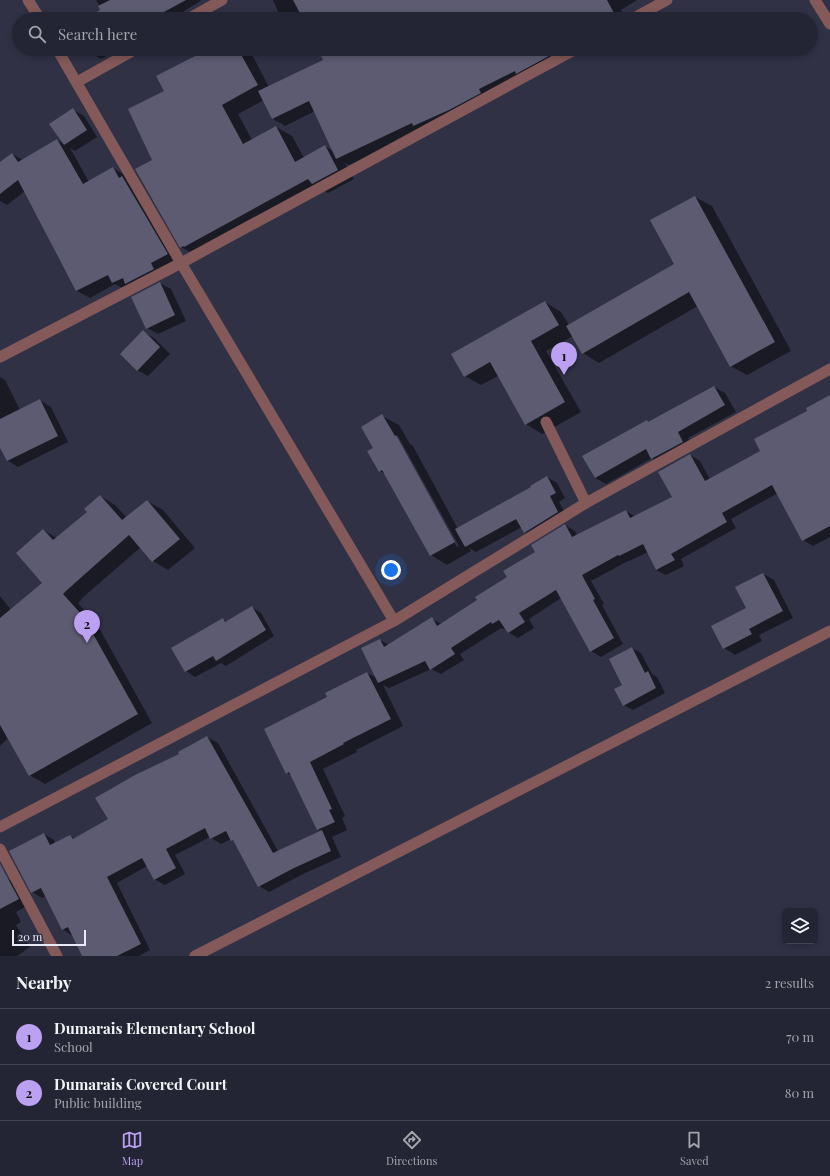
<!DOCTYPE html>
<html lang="en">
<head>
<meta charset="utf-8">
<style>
  :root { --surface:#242534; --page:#303140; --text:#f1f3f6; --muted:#a3a5ac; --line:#41424f; --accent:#bca0f2 }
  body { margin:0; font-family:"Playfair Display",serif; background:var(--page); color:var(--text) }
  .controls { position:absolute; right:12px; bottom:12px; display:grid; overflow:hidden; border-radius:6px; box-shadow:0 2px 6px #0003 }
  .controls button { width:36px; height:36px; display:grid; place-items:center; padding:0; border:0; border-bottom:1px solid var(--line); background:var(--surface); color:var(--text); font:20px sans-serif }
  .scale { position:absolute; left:12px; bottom:10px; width:74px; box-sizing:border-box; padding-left:4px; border:2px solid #e8e9f6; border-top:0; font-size:11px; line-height:14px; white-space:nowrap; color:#e8e9f6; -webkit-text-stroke:3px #303145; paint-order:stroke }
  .you { position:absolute; left:391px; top:570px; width:14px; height:14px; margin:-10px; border:3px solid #fff; border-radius:50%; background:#1a73e8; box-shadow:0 0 0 6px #1a73e833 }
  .badge { display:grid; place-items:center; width:26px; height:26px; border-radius:50%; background:var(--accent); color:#111; font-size:13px; font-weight:700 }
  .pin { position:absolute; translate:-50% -33px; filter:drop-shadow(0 1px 2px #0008) }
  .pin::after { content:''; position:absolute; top:21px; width:14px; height:12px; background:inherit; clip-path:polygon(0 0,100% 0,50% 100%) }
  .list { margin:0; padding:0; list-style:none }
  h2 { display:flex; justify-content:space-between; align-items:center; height:52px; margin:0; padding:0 16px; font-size:17px }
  h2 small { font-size:13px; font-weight:400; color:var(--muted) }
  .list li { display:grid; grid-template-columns:26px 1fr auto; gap:12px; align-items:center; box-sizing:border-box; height:56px; padding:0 16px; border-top:1px solid var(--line) }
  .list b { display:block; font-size:15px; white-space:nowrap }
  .list p { margin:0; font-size:13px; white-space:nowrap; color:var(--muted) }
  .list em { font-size:13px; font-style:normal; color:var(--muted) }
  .icon { flex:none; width:22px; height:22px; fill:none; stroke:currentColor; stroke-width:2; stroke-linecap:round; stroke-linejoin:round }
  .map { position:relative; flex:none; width:830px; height:956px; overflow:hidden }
  .search { position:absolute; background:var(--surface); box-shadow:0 2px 6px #0003; left:12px; right:12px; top:12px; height:44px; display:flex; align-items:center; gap:10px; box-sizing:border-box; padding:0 14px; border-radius:22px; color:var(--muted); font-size:15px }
  .sheet { height:164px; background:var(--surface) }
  nav { display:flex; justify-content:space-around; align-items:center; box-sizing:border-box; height:56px; border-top:1px solid var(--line); background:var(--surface); font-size:11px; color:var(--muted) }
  nav a { display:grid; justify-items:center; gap:2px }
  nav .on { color:var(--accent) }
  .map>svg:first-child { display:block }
</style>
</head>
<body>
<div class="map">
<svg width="830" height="956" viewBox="0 0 830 956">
  <rect width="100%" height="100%" fill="#303145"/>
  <!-- shadow -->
  <g fill="#0007" fill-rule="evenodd">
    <path d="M 96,0 L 202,0 L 173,18 L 173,19 L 86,19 L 102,10 Z"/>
    <path d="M 273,0 L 637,0 L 621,10 L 625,19 L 304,19 L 302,16 L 296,19 L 288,19 L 279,14 Z"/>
    <path d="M 88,49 L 120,49 L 101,59 L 89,52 Z"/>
    <path d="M 197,49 L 249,49 L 269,87 L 325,61 L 319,49 L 580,49 L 423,131 L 349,165 L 345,163 L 354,179 L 328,193 L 322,189 L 197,256 L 181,247 L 154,160 L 165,92 L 200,55 ZM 264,100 L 273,119 L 285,126 L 315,111 L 334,152 L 325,146 L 304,158 L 292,136 L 276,127 L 252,140 L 238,114 Z"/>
    <path d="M 73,110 L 84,116 L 97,137 L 75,151 L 70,148 L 89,182 L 113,168 L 125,175 L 180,261 L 126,290 L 115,284 L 90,298 L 77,291 L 25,191 L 7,205 L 0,201 L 0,164 L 12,154 L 23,160 L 57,140 L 64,144 Z"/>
    <path d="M 695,197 L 712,206 L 791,351 L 747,375 L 730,366 L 698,306 L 599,363 L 583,353 L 573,336 L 546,351 L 581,412 L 542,434 L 526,424 L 498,376 L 481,385 L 465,376 L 545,302 L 561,312 L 569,325 L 675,264 Z"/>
    <path d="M 160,283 L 171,289 L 186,321 L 158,334 L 147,328 Z"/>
    <path d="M 143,332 L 154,338 L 170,354 L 148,376 L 137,370 Z"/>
    <path d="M 0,377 L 5,380 L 20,410 L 40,400 L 51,407 L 68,442 L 18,467 L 7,460 L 0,445 Z"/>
    <path d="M 714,387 L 725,393 L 736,412 L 688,438 L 694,448 L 663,465 L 652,458 L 606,484 L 595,478 L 647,421 L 650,423 Z"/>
    <path d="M 830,397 L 830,537 L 813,546 L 803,540 L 778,493 L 731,519 L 736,528 L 681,559 L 684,566 L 666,575 L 656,570 L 648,552 L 629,561 L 628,561 L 591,581 L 604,604 L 602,605 L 623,644 L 601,657 L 591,651 L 561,598 L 529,619 L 534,628 L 518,638 L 508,632 L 505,628 L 503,629 L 501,628 L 460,654 L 464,660 L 441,674 L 431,669 L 389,688 L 383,685 L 403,726 L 356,750 L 357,752 L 323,769 L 345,816 L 342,818 L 347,830 L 332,837 L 341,857 L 303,874 L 269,892 L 259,886 L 235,842 L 231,839 L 221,844 L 211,838 L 210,837 L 175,855 L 185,874 L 165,885 L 154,879 L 147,866 L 117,883 L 150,950 L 139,956 L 83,956 L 73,936 L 62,929 L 46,896 L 42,898 L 32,892 L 22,873 L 44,834 L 54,840 L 55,844 L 70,836 L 75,839 L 109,820 L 180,755 L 179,752 L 207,737 L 218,743 L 278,851 L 321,831 L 318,829 L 292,776 L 287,773 L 328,697 L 326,694 L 367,673 L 377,678 L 380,640 L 389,645 L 432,619 L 442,624 L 479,600 L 508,577 L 565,525 L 575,531 L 577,535 L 626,511 L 636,517 L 673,498 L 690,455 L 700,461 L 710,479 L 761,451 L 808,411 Z"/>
    <path d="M 382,416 L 399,425 L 410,444 L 413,446 L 458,529 L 532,487 L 547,477 L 557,483 L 565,498 L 559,502 L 568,518 L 535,538 L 525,532 L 522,527 L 476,552 L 469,548 L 471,551 L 447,565 L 431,555 L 386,475 L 380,471 L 375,448 ZM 396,436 L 398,436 L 459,546 L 457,547 Z"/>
    <path d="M 100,496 L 115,505 L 127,518 L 147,501 L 163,510 L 195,548 L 168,570 L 153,561 L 141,547 L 81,599 L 82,599 L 78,603 L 98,626 L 152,723 L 45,784 L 29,775 L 8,738 L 0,746 L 0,596 L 11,610 L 43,583 L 43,530 L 57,538 L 88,512 Z"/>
    <path d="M 763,574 L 774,580 L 793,618 L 759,635 L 762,641 L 735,655 L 724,648 L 747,609 Z"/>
    <path d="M 252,607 L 261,613 L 274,636 L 226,666 L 221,663 L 195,677 L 186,671 L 223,619 L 227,622 Z"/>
    <path d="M 632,648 L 641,653 L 652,674 L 657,677 L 665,693 L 633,710 L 624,705 Z"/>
    <path d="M 8,879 L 18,885 L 29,905 L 16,912 L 21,922 L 16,925 L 30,947 L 17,956 L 0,956 L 0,883 Z"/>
  </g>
  <!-- building -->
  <g fill="#5c5b71">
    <path d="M 110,0 L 186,0 L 151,19 L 84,19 L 100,10 L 98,6 Z"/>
    <path d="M 293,0 L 607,0 L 617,19 L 303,19 Z"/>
    <path d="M 196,49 L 238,49 L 258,85 L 222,105 L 243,144 L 276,126 L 295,162 L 325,145 L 338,170 L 312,184 L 308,179 L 184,247 L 183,246 L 180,248 L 135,169 L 152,160 L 128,109 L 164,91 L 156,76 L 199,54 Z"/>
    <path d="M 318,49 L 558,49 L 558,51 L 516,74 L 515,71 L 479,89 L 481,93 L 449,110 L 413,126 L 412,123 L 336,159 L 309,101 L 272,119 L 258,91 L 323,60 Z"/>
    <path d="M 73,108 L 87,130 L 64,145 L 49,124 Z"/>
    <path d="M 57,139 L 83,184 L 113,167 L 119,178 L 122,176 L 168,254 L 151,263 L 154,269 L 125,284 L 123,278 L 112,283 L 108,275 L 76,291 L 18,180 L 0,194 L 0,162 L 12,153 L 18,162 Z"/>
    <path d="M 695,196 L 775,342 L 730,367 L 689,292 L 582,354 L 566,326 L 674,264 L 650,220 Z"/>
    <path d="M 160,282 L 175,315 L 146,329 L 131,297 Z"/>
    <path d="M 545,301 L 559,325 L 531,341 L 565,402 L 525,425 L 490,362 L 464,377 L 451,354 Z"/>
    <path d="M 143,330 L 160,347 L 137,371 L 120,354 Z"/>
    <path d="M 714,386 L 725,405 L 678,432 L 683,442 L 651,459 L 646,449 L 595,478 L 582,456 L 647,420 L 648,422 Z"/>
    <path d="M 830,395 L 830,526 L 802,541 L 772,485 L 722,513 L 727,522 L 671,554 L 675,560 L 656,570 L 643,544 L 619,556 L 618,555 L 582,575 L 595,599 L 593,600 L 614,638 L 590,652 L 556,590 L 519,613 L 525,622 L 508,633 L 499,620 L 492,624 L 491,622 L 451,648 L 455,654 L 430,670 L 425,661 L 378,683 L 361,648 L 380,639 L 384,647 L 432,617 L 437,626 L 477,600 L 475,597 L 507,577 L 503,571 L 535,552 L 531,545 L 565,524 L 572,537 L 626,510 L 630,518 L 672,497 L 658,472 L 690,454 L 705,481 L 760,451 L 754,439 L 807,411 L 806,408 Z"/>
    <path d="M 40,399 L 58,436 L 7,461 L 0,448 L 0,419 Z"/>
    <path d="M 382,414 L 395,436 L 396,435 L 455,542 L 430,556 L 382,470 L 379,472 L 367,451 L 373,448 L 361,427 Z"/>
    <path d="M 547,476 L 556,493 L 550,496 L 558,512 L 524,533 L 516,519 L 465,547 L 455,529 L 531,487 L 530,486 Z"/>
    <path d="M 100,495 L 122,520 L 147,500 L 180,539 L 152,562 L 129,535 L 67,590 L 63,594 L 83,616 L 138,714 L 29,776 L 0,725 L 0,618 L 42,583 L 16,553 L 43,529 L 53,540 L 87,512 L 84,509 Z"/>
    <path d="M 763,573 L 783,611 L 749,629 L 752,634 L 723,649 L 711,626 L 746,608 L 735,587 Z"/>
    <path d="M 252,606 L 266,630 L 216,661 L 213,656 L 185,672 L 171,648 L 223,618 L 225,622 Z"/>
    <path d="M 632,647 L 645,673 L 648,671 L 656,688 L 623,706 L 614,689 L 622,685 L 609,659 Z"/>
    <path d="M 367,672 L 391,719 L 343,743 L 344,744 L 310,762 L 332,809 L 329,810 L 335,822 L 317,830 L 289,772 L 286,774 L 264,729 L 327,697 L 325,693 Z"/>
    <path d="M 207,736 L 273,853 L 322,830 L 331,851 L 292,869 L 258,887 L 233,840 L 231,841 L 226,831 L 210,839 L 205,828 L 166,849 L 176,868 L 154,880 L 142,858 L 107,877 L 141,944 L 117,956 L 82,956 L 68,927 L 62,930 L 41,888 L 31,893 L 9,851 L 44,833 L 50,845 L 70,835 L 73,839 L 108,819 L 95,798 L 135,775 L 179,754 L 178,752 Z"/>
    <path d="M 0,864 L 19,899 L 0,909 Z"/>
  </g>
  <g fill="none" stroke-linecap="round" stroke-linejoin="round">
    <!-- service -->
    <path stroke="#835959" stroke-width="11" d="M 546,422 L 586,503"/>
    <!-- minor -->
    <g stroke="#835959" stroke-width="11">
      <path d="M 28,0 L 40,19"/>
      <path d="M 815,0 L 830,24"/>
      <path d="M 188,19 L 222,0"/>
      <path d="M 632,19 L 667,0"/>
      <path d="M 57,49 L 181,263 L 394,621"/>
      <path d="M 77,82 L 136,49"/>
      <path d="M 0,357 L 181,263 L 576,49"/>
      <path d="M 0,827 L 394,621 L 586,503 L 830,369"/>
      <path d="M 195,956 L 830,631"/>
    </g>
    <!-- tertiary -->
    <path stroke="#835959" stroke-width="11" d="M 0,849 L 57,956"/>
  </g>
</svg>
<div class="controls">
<button><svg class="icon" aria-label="layers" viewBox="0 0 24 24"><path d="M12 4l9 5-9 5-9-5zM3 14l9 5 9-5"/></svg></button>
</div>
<div class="scale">20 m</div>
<div class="you"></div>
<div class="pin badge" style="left:564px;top:375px">1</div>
<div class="pin badge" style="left:87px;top:643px">2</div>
<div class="search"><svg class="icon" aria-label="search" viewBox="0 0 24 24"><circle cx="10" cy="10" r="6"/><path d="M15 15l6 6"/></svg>Search here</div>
</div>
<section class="sheet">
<h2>Nearby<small>2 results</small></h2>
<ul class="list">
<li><span class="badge">1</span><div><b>Dumarais Elementary School</b><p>School</p></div><em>70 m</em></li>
<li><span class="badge">2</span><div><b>Dumarais Covered Court</b><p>Public building</p></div><em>80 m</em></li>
</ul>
</section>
<nav>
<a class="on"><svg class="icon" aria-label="map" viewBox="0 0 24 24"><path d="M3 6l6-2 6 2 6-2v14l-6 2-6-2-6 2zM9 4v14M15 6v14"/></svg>Map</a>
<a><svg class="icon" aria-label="directions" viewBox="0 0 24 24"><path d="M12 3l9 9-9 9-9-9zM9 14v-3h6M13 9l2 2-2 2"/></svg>Directions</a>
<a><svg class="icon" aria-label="saved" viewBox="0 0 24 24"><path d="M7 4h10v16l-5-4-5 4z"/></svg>Saved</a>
</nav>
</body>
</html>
